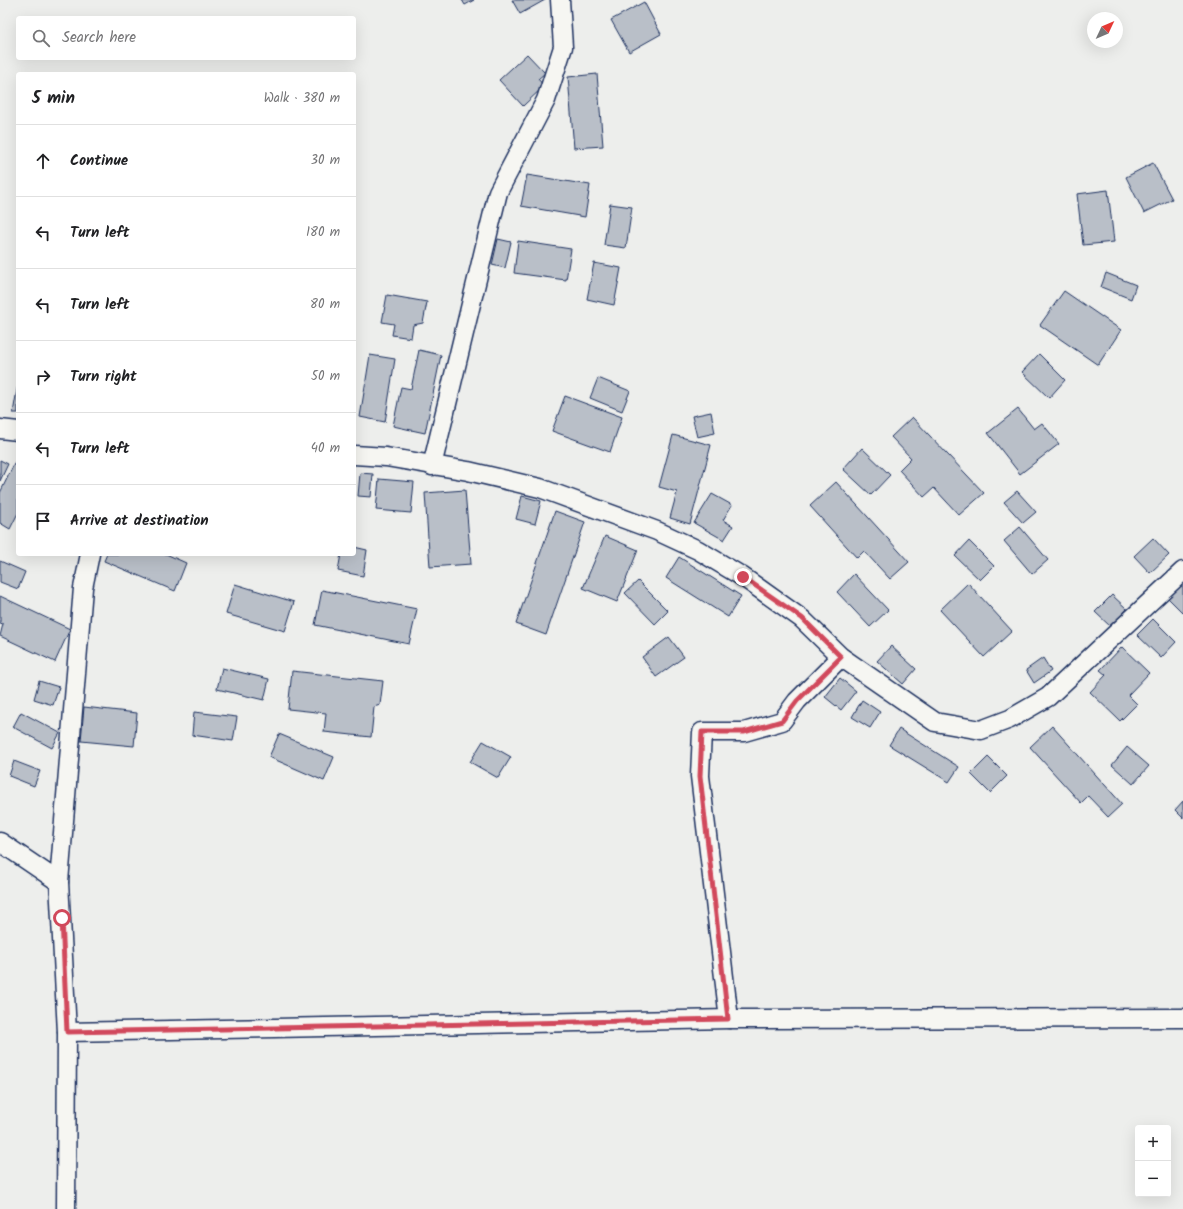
<!DOCTYPE html>
<html lang="en">
<head>
<meta charset="utf-8">
<style>
  :root { --surface:#fff; --page:#f2f2f2; --text:#202124; --muted:#757577; --line:#e0e0e0 }
  body { margin:0; font-family:Kalam,sans-serif; background:var(--page); color:var(--text) }
  .controls { position:absolute; right:12px; bottom:12px; display:grid; overflow:hidden; border-radius:4px; box-shadow:0 4px 16px #0002 }
  .controls button { width:36px; height:36px; display:grid; place-items:center; padding:0; border:0; border-bottom:1px solid var(--line); background:var(--surface); color:var(--text); font:20px sans-serif }
  .compass { position:absolute; left:1087px; top:12px; width:36px; height:36px; border-radius:50%; background:var(--surface); box-shadow:0 4px 16px #0002; rotate:46deg }
  .stop { position:absolute; width:12px; height:12px; margin:-9px; border:3px solid #d1495b; border-radius:50%; background:#fff }
  .stop.end { background:#d1495b; border-color:#fff; box-shadow:0 1px 4px #0008 }
  .list { margin:0; padding:0; list-style:none }
  h2 { display:flex; justify-content:space-between; align-items:center; height:52px; margin:0; padding:0 16px; font-size:17px }
  h2 small { font-size:13px; font-weight:400; color:var(--muted) }
  .list li { display:grid; grid-template-columns:26px 1fr auto; gap:12px; align-items:center; box-sizing:border-box; height:72px; padding:0 16px; border-top:1px solid var(--line) }
  .list b { display:block; font-size:15px; white-space:nowrap }
  .list em { font-size:13px; font-style:normal; color:var(--muted) }
  .icon { flex:none; width:22px; height:22px; fill:none; stroke:currentColor; stroke-width:2; stroke-linecap:round; stroke-linejoin:round }
  .map { position:relative; flex:none; width:1183px; height:1209px; overflow:hidden }
  .search { position:absolute; background:var(--surface); box-shadow:0 4px 16px #0002; left:16px; top:16px; width:340px; height:44px; display:flex; align-items:center; gap:10px; box-sizing:border-box; padding:0 14px; border-radius:4px; color:var(--muted); font-size:15px }
  .panel { position:absolute; background:var(--surface); box-shadow:0 4px 16px #0002; left:16px; top:72px; width:340px; height:484px; border-radius:4px }
  .map>svg:first-child { display:block }
</style>
</head>
<body>
<div class="map">
<svg width="1183" height="1209" viewBox="0 0 1183 1209">
  <rect width="100%" height="100%" fill="#edeeec"/>
  <filter id="ink" filterUnits="userSpaceOnUse"><feTurbulence type="fractalNoise" baseFrequency=".025" numOctaves="2"/><feDisplacementMap in="SourceGraphic" scale="8" xChannelSelector="R" yChannelSelector="G"/><feConvolveMatrix kernelMatrix="1 2 1 2 8 2 1 2 1" color-interpolation-filters="sRGB"/></filter>
  <g filter="url(#ink)">
    <!-- building -->
    <g fill="#b9bfc8" stroke="#1b2f5e">
      <path d="M 462,0 L 474,0 L 465,5 Z"/>
      <path d="M 512,0 L 545,0 L 520,14 Z"/>
      <path d="M 644,2 L 661,34 L 629,52 L 611,20 Z"/>
      <path d="M 527,54 L 545,73 L 538,79 L 544,86 L 523,106 L 499,80 Z"/>
      <path d="M 597,74 L 603,146 L 574,148 L 568,77 Z"/>
      <path d="M 1153,163 L 1172,199 L 1144,213 L 1126,177 Z"/>
      <path d="M 527,175 L 590,185 L 585,217 L 521,206 Z"/>
      <path d="M 1108,190 L 1114,242 L 1083,245 L 1077,194 Z"/>
      <path d="M 610,204 L 632,207 L 626,248 L 604,245 Z"/>
      <path d="M 498,239 L 511,242 L 505,268 L 492,265 Z"/>
      <path d="M 518,241 L 571,249 L 566,280 L 514,273 Z"/>
      <path d="M 594,263 L 621,268 L 614,305 L 587,299 Z"/>
      <path d="M 1106,273 L 1136,285 L 1131,299 L 1101,287 Z"/>
      <path d="M 1064,291 L 1121,330 L 1098,365 L 1040,325 Z"/>
      <path d="M 387,295 L 427,302 L 423,323 L 413,325 L 411,338 L 392,335 L 394,324 L 382,322 Z"/>
      <path d="M 419,350 L 441,355 L 425,433 L 393,426 L 401,387 L 411,389 Z"/>
      <path d="M 1039,354 L 1065,380 L 1049,398 L 1022,372 Z"/>
      <path d="M 370,355 L 395,359 L 385,422 L 360,417 Z"/>
      <path d="M 598,378 L 630,391 L 622,411 L 590,398 Z"/>
      <path d="M 18,384 L 18,413 L 13,413 Z"/>
      <path d="M 565,396 L 622,417 L 610,452 L 552,431 Z"/>
      <path d="M 1018,409 L 1034,429 L 1042,423 L 1059,444 L 1020,474 L 988,433 Z"/>
      <path d="M 711,412 L 715,433 L 697,437 L 692,416 Z"/>
      <path d="M 912,417 L 984,493 L 959,515 L 934,488 L 924,497 L 899,470 L 911,458 L 891,437 Z"/>
      <path d="M 673,435 L 711,445 L 690,524 L 670,518 L 677,492 L 659,487 Z"/>
      <path d="M 862,448 L 890,475 L 871,495 L 843,469 Z"/>
      <path d="M 0,460 L 8,464 L 0,481 Z"/>
      <path d="M 15,462 L 18,463 L 18,513 L 10,529 L 0,523 L 0,493 Z"/>
      <path d="M 360,473 L 373,474 L 371,497 L 358,496 Z"/>
      <path d="M 379,479 L 414,482 L 411,513 L 376,510 Z"/>
      <path d="M 836,482 L 909,562 L 890,579 L 864,551 L 857,558 L 810,506 Z"/>
      <path d="M 465,490 L 471,564 L 430,567 L 425,493 Z"/>
      <path d="M 1017,491 L 1036,512 L 1023,523 L 1004,502 Z"/>
      <path d="M 712,494 L 732,505 L 723,520 L 733,526 L 724,540 L 694,523 Z"/>
      <path d="M 522,496 L 541,501 L 535,524 L 516,519 Z"/>
      <path d="M 555,511 L 585,522 L 546,635 L 516,624 Z"/>
      <path d="M 1020,527 L 1048,560 L 1032,574 L 1004,541 Z"/>
      <path d="M 605,536 L 638,550 L 617,602 L 583,588 Z"/>
      <path d="M 1153,538 L 1169,555 L 1150,573 L 1134,556 Z"/>
      <path d="M 969,541 L 994,566 L 980,580 L 955,556 Z"/>
      <path d="M 354,547 L 367,550 L 363,576 L 338,571 L 341,554 L 354,554 Z"/>
      <path d="M 107,554 L 166,554 L 186,563 L 175,591 L 104,561 Z"/>
      <path d="M 679,557 L 741,596 L 728,617 L 666,578 Z"/>
      <path d="M 0,561 L 25,572 L 18,589 L 0,582 Z"/>
      <path d="M 854,574 L 888,610 L 870,627 L 837,592 Z"/>
      <path d="M 638,581 L 668,611 L 655,624 L 625,593 Z"/>
      <path d="M 1183,581 L 1183,613 L 1167,597 Z"/>
      <path d="M 968,583 L 1012,631 L 984,657 L 940,610 Z"/>
      <path d="M 235,584 L 294,602 L 285,631 L 226,614 Z"/>
      <path d="M 322,590 L 417,609 L 409,644 L 315,625 Z"/>
      <path d="M 1112,595 L 1127,609 L 1111,627 L 1095,612 Z"/>
      <path d="M 0,596 L 70,629 L 55,662 L 0,636 L 3,624 L 0,623 Z"/>
      <path d="M 1153,619 L 1176,642 L 1161,658 L 1137,635 Z"/>
      <path d="M 669,637 L 684,657 L 656,677 L 642,657 Z"/>
      <path d="M 891,646 L 916,669 L 903,684 L 877,661 Z"/>
      <path d="M 1122,647 L 1149,673 L 1128,695 L 1137,704 L 1120,721 L 1090,692 L 1106,675 L 1100,670 Z"/>
      <path d="M 1043,658 L 1051,671 L 1034,683 L 1026,670 Z"/>
      <path d="M 222,668 L 269,679 L 264,700 L 217,689 Z"/>
      <path d="M 292,671 L 383,681 L 380,705 L 374,707 L 371,737 L 324,732 L 326,713 L 288,709 Z"/>
      <path d="M 840,678 L 856,691 L 841,710 L 825,697 Z"/>
      <path d="M 39,681 L 59,687 L 53,705 L 34,699 Z"/>
      <path d="M 862,700 L 880,712 L 870,728 L 852,717 Z"/>
      <path d="M 84,707 L 137,713 L 134,746 L 81,741 Z"/>
      <path d="M 21,712 L 60,733 L 52,748 L 13,727 Z"/>
      <path d="M 194,712 L 237,717 L 233,741 L 192,735 Z"/>
      <path d="M 1052,726 L 1122,804 L 1108,817 L 1088,796 L 1081,803 L 1030,747 Z"/>
      <path d="M 899,729 L 959,767 L 949,782 L 889,745 Z"/>
      <path d="M 279,734 L 334,757 L 324,781 L 269,757 Z"/>
      <path d="M 483,741 L 511,757 L 498,778 L 470,762 Z"/>
      <path d="M 1127,747 L 1149,766 L 1133,784 L 1112,765 Z"/>
      <path d="M 988,757 L 1007,776 L 990,793 L 971,774 Z"/>
      <path d="M 14,761 L 40,771 L 34,786 L 9,776 Z"/>
      <path d="M 1183,801 L 1183,818 L 1175,810 Z"/>
    </g>
    <g fill="none" stroke-linecap="round" stroke-linejoin="round">
      <!-- street casing -->
      <g stroke="#1b2f5e" stroke-width="21">
        <g id="street">
          <path d="M 0,429 L 18,431"/>
          <path d="M 354,455 L 386,457 L 468,471 L 540,488 L 657,531 L 698,550 L 743,577 L 802,619 L 841,657 L 935,722 L 981,730 L 1010,719 L 1048,697 L 1183,571"/>
          <path d="M 432,466 L 498,192 L 546,100 L 563,47 L 560,0"/>
          <path d="M 0,842 L 59,882"/>
          <path d="M 729,1019 L 700,776 L 702,732 L 744,732 L 782,721 L 797,701 L 841,657"/>
          <path d="M 67,1032 L 729,1019 L 1183,1018"/>
          <path d="M 66,1209 L 67,1032 L 59,882 L 83,588 L 90,554"/>
        </g>
      </g>
      <!-- street -->
      <use href="#street" stroke="#f6f6f2" stroke-width="18"/>
    </g>
  </g>
  <g fill="none" stroke-linecap="round" stroke-linejoin="round" filter="url(#ink)">
    <!-- route -->
    <path stroke="#d1495b" stroke-width="5" d="M 62,918 L 67,1032 L 728,1019 L 700,776 L 702,732 L 744,732 L 782,721 L 797,701 L 841,657 L 802,618 L 743,577"/>
  </g>
</svg>
<div class="controls">
<button>+</button>
<button>−</button>
</div>
<svg class="compass" viewBox="-18 -18 36 36"><path d="M0-13l5 13h-10z" fill="#e53935"/><path d="M0 13l5-13h-10z" fill="#757577"/></svg>
<div class="stop" style="left:62px;top:918px"></div>
<div class="stop end" style="left:743px;top:577px"></div>
<div class="search"><svg class="icon" aria-label="search" viewBox="0 0 24 24"><circle cx="10" cy="10" r="6"/><path d="M15 15l6 6"/></svg>Search here</div>
<section class="panel">
<h2>5 min<small>Walk · 380 m</small></h2>
<ul class="list">
<li><svg class="icon" aria-label="ahead" viewBox="0 0 24 24"><path d="M12 20V5M6 11l6-6 6 6"/></svg><div><b>Continue</b></div><em>30 m</em></li>
<li><svg class="icon" aria-label="left" viewBox="0 0 24 24"><path d="M17 20v-9H6M10 6l-5 5 5 5"/></svg><div><b>Turn left</b></div><em>180 m</em></li>
<li><svg class="icon" aria-label="left" viewBox="0 0 24 24"><path d="M17 20v-9H6M10 6l-5 5 5 5"/></svg><div><b>Turn left</b></div><em>80 m</em></li>
<li><svg class="icon" aria-label="right" viewBox="0 0 24 24"><path d="M7 20v-9h11M14 6l5 5-5 5"/></svg><div><b>Turn right</b></div><em>50 m</em></li>
<li><svg class="icon" aria-label="left" viewBox="0 0 24 24"><path d="M17 20v-9H6M10 6l-5 5 5 5"/></svg><div><b>Turn left</b></div><em>40 m</em></li>
<li><svg class="icon" aria-label="arrive" viewBox="0 0 24 24"><path d="M6 21V4h12l-3 4 3 4H6"/></svg><div><b>Arrive at destination</b></div></li>
</ul>
</section>
</div>
</body>
</html>
